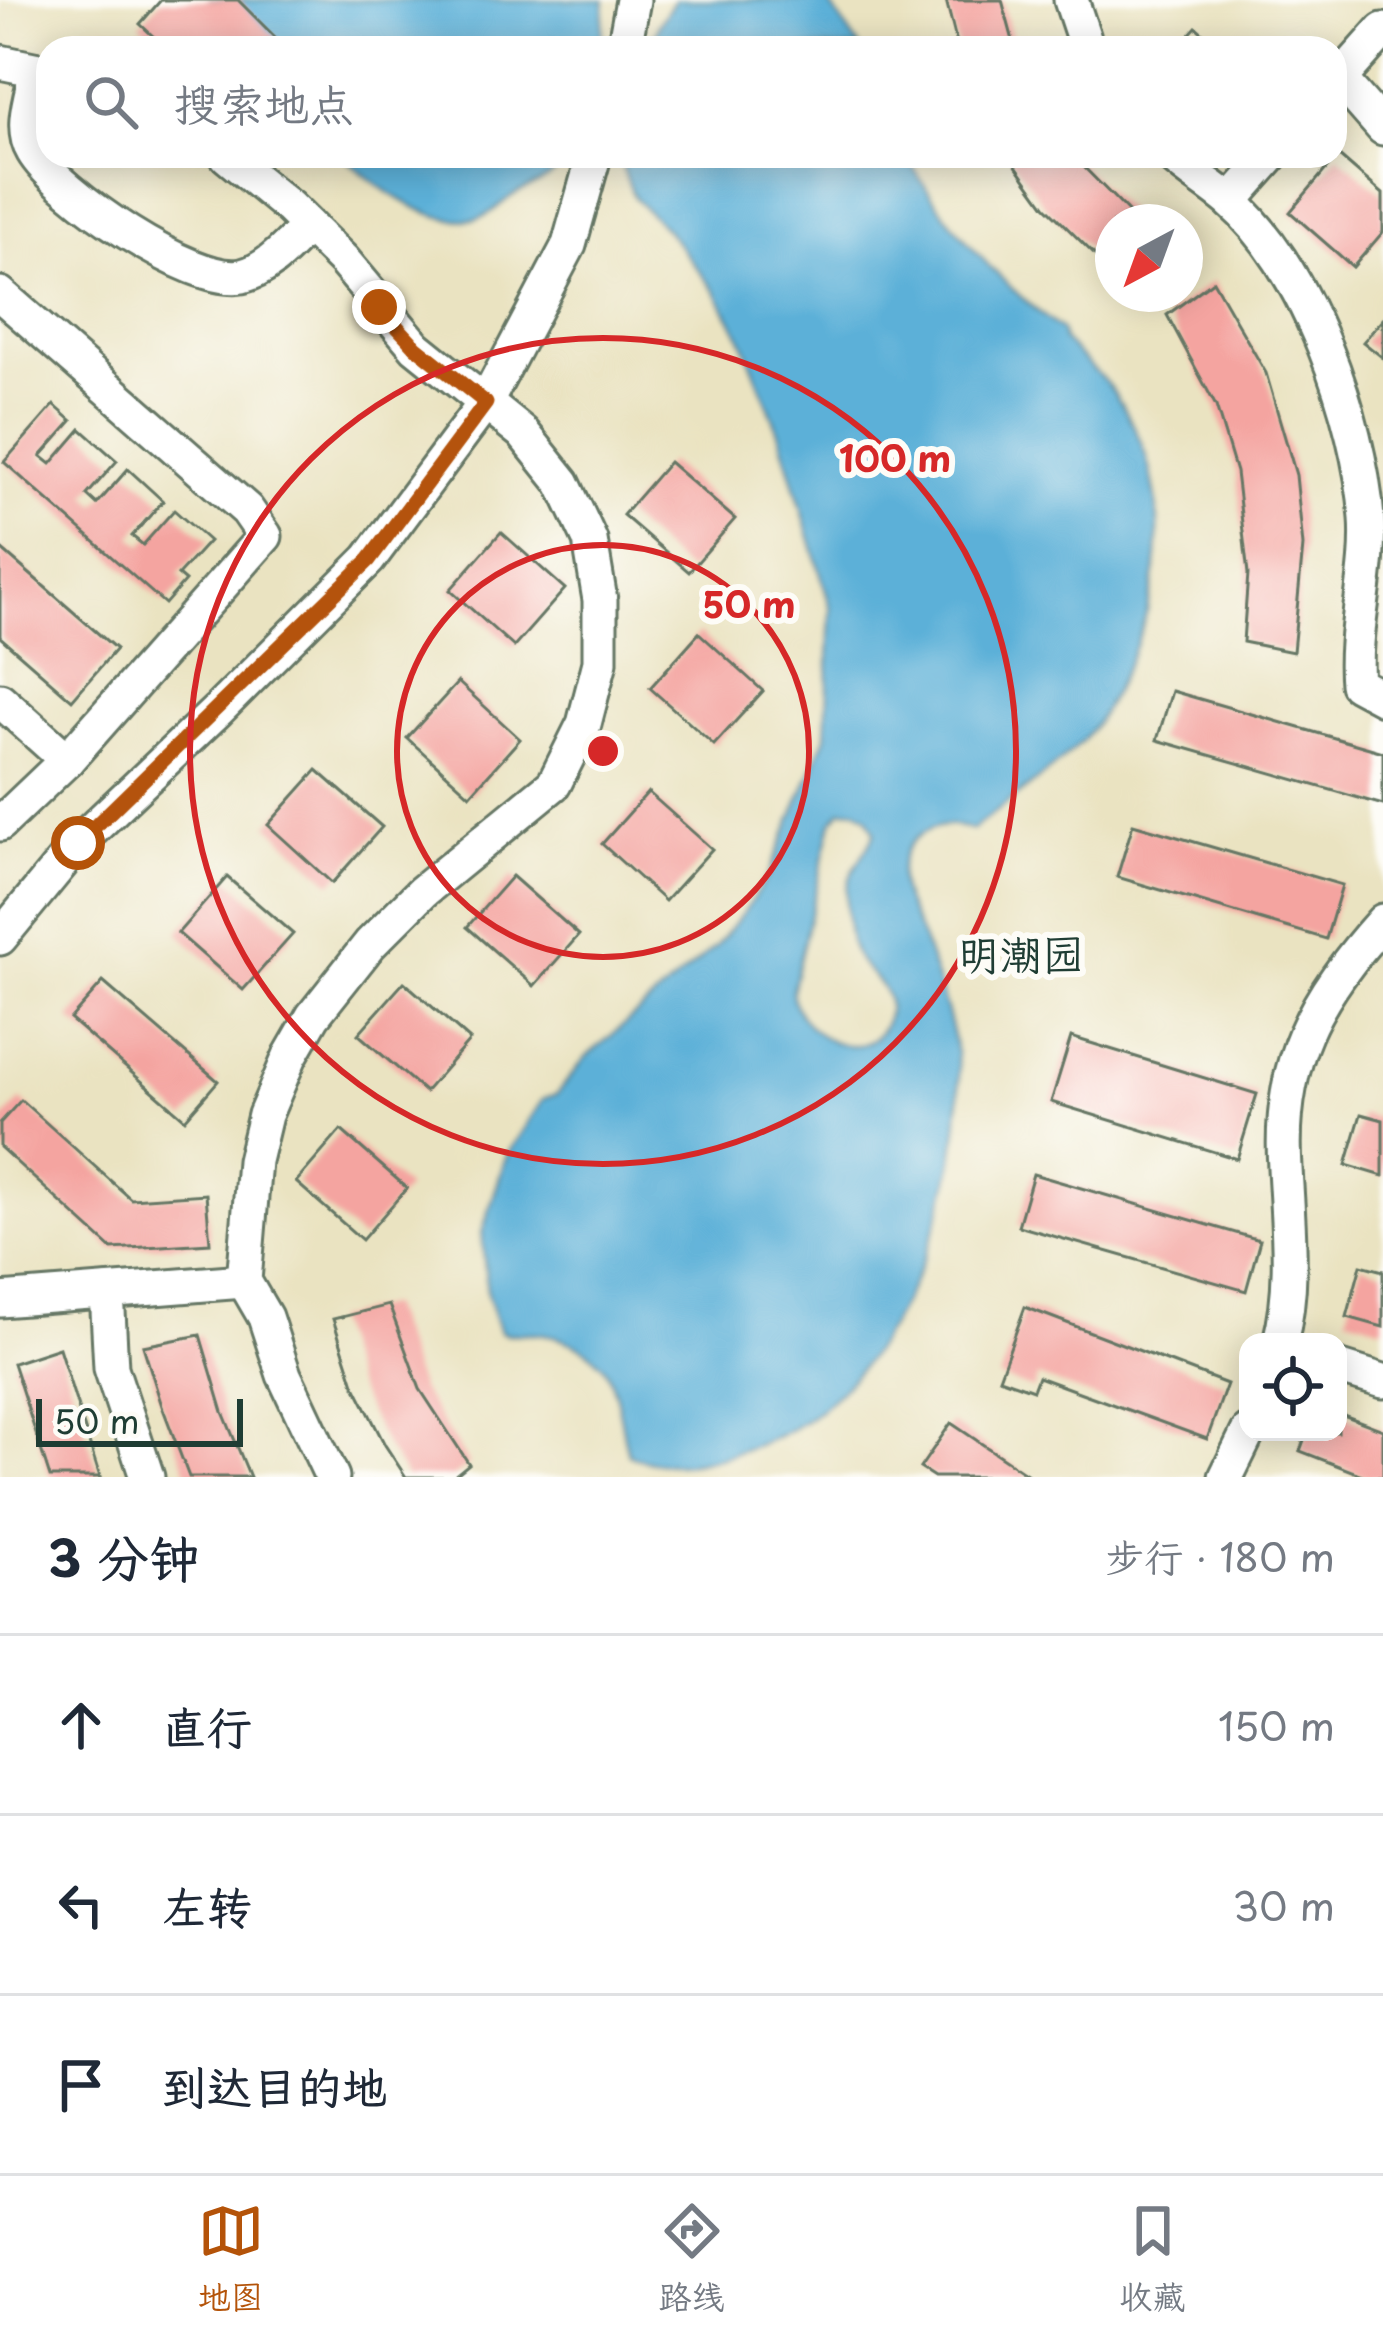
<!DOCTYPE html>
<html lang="zh">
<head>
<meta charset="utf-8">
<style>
  :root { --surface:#fff; --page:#f2f2f3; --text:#1f2937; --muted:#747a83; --line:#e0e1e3; --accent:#b45309 }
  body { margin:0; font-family:"Playpen Sans","LXGW WenKai TC",sans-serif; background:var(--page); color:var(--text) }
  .controls { position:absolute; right:36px; bottom:36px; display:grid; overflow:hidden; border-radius:24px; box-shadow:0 6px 30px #0003 }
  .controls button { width:108px; height:108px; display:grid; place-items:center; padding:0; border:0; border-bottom:3px solid var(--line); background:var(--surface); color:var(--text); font:60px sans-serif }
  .compass { position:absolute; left:1095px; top:204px; width:108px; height:108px; border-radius:50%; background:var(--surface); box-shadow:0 6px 30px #0003; rotate:221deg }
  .scale { position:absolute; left:36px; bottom:30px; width:207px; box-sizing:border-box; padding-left:12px; border:6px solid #1f3d34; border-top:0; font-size:33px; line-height:42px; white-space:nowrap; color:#1f3d34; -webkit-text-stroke:9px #fdfcf7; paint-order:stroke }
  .stop { position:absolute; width:36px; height:36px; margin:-27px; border:9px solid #b45309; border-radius:50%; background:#fff }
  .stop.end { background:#b45309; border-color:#fff; box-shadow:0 3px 12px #0008 }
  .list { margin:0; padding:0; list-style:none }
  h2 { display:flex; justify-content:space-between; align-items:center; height:156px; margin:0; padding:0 48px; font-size:51px }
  h2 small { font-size:39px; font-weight:400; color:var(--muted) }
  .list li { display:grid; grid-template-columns:78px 1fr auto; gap:36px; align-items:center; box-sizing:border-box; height:180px; padding:0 48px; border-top:3px solid var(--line) }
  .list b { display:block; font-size:45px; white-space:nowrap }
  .list em { font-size:39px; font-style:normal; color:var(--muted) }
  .icon { flex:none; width:66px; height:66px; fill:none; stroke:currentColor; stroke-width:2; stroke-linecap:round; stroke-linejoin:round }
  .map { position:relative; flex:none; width:1383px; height:1477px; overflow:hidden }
  .search { position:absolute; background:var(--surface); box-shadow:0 6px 30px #0003; left:36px; right:36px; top:36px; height:132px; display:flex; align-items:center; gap:30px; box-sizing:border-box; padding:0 42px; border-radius:36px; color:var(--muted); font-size:45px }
  .sheet { height:696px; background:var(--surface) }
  nav { display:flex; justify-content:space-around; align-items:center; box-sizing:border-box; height:168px; border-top:3px solid var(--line); background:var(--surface); font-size:33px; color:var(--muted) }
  nav a { display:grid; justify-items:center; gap:6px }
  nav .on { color:var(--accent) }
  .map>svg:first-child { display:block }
</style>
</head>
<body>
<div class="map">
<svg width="1383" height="1477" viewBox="0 0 1383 1477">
  <rect width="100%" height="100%" fill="#fdfcf7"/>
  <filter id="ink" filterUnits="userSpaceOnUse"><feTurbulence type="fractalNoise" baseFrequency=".00833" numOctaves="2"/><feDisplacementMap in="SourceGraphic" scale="24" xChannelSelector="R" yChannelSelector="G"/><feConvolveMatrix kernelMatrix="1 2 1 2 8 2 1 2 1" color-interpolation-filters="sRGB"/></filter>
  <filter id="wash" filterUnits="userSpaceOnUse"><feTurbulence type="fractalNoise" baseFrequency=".004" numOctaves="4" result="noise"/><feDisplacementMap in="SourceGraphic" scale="48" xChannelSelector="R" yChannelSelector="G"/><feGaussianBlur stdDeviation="2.7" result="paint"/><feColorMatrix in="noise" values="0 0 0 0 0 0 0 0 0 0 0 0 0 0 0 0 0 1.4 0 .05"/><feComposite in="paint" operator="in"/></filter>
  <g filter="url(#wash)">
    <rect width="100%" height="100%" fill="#eae3c1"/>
    <!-- water -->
    <g fill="#5cb0d8" stroke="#3e7686" stroke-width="3" fill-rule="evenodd">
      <path d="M 210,0 L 605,0 L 601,48 L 251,48 Z"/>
      <path d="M 675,0 L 827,0 L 860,48 L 651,48 L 659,24 Z"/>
      <path d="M 343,156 L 564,156 C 555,181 536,183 515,194 C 502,201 490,217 476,219 C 427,226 376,186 343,156 Z"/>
      <path d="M 625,156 L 906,156 C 948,226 996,280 1061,330 L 1063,340 C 1079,357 1101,374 1114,393 C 1177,482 1167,589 1119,681 C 1109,702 1096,726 1080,743 C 1047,775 1008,802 972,830 C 942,819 909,830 901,865 C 895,891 915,920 924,943 C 937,981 954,1026 958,1066 C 968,1181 908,1338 818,1411 C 795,1430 765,1443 737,1452 C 708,1462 677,1468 647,1461 C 641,1459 635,1458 630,1455 C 622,1449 622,1388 601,1363 C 585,1345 559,1335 536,1333 C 523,1332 513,1337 500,1332 L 487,1294 L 482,1233 L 506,1157 L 543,1099 L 557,1094 L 585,1058 L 716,946 L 743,913 L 768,876 L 826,736 L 831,609 L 780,435 L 742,339 L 716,292 L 665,228 L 635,199 L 623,170 ZM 856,809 L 867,817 L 875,832 C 869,850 854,864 849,881 C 844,894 847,914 848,927 C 849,938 853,954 860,962 C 877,981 898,995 884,1025 C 865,1068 795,1036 792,991 L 832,822 L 841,810 Z"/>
    </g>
    <g id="blocks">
      <!-- building -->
      <g fill="#f4a4a0">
        <path d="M 161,0 L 238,0 L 286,48 L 166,48 L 140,24 Z"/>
        <path d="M 946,0 L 1002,0 L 1015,48 L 958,48 Z"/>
        <path d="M 1196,27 L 1220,48 L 1177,48 Z"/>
        <path d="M 1338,155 L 1383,194 L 1383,232 L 1353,267 L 1290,212 Z"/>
        <path d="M 1009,156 L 1073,156 L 1138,222 L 1113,222 L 1113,253 L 1104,264 L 1045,206 Z"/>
        <path d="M 1213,281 L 1266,373 L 1296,475 L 1303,546 L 1293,652 L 1243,642 L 1248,574 L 1236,472 L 1216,406 L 1167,315 Z"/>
        <path d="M 1383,319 L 1383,358 L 1363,342 Z"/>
        <path d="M 54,405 L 72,421 L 41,456 L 51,464 L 81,429 L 117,461 L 87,495 L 97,504 L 128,469 L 163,501 L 132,536 L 143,545 L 174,510 L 209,541 L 178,575 L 185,581 L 165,604 L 4,462 Z"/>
        <path d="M 669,462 L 735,519 L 689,572 L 623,515 Z"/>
        <path d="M 501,532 L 565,589 L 514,647 L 450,590 Z"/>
        <path d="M 0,548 L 116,649 L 72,700 L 0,637 Z"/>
        <path d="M 699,633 L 763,691 L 714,745 L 650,688 Z"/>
        <path d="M 458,682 L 520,739 L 470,795 L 407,738 Z"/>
        <path d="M 1172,691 L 1383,752 L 1383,805 L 1157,740 Z"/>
        <path d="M 317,770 L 382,827 L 332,883 L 268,825 Z"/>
        <path d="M 648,792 L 712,849 L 665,901 L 602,844 Z"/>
        <path d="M 1133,824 L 1342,885 L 1326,939 L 1117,877 Z"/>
        <path d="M 512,876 L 579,935 L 534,986 L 467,927 Z"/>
        <path d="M 227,877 L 293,934 L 243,990 L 178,933 Z"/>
        <path d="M 103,982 L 218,1081 L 185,1119 L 70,1019 Z"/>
        <path d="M 404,982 L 470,1040 L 425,1092 L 358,1034 Z"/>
        <path d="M 1071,1037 L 1257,1094 L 1237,1159 L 1051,1102 Z"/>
        <path d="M 21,1100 L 131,1199 L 206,1194 L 210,1243 L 112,1249 L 0,1147 L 0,1123 Z"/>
        <path d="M 1361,1114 L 1383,1120 L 1383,1176 L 1346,1165 Z"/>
        <path d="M 341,1130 L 407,1188 L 362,1240 L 296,1182 Z"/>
        <path d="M 1033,1174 L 1260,1240 L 1246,1291 L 1018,1226 Z"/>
        <path d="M 1361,1265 L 1383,1271 L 1383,1327 L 1347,1317 Z"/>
        <path d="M 389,1305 L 420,1389 L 469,1464 L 453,1477 L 406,1477 L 385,1445 L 354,1384 L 333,1319 Z"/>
        <path d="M 1025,1307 L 1227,1384 L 1207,1439 L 1038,1377 L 1033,1390 L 999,1378 Z"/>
        <path d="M 200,1335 L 223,1412 L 250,1477 L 189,1477 L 162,1406 L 143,1346 Z"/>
        <path d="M 59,1348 L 100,1477 L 50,1477 L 13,1363 Z"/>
        <path d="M 1338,1413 L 1383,1430 L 1383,1477 L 1367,1477 L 1300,1451 L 1307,1432 L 1338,1432 Z"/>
        <path d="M 951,1423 L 1031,1477 L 934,1477 L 920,1468 Z"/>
      </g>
    </g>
  </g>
  <g filter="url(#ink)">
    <use href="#blocks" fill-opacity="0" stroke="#667765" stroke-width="3"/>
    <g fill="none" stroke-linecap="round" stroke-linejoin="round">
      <!-- minor casing -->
      <g stroke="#667765" stroke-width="39">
        <g id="minor">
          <path d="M 1071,0 L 1087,48"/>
          <path d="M 624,48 L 633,0"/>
          <path d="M 0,62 L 48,72"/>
          <path d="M 37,70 C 32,95 19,128 33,151 C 57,193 194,286 242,276 C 269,270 289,244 308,226"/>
          <path d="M 1340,79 L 1383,128"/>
          <path d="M 1335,84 L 1383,30"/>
          <path d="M 227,156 L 289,207 L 343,260 L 416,347 L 523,433 L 563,483 L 590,540 L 600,600 L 600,662 L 584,724 L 554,784 L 422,892 L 370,944 L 313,1016 L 290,1056 L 265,1115 L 254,1161 L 244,1281 L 265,1317 L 284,1375 L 332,1477"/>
          <path d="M 1172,156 C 1190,173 1212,185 1230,201 C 1308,269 1359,418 1367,518 C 1371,575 1352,629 1357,684 L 1383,698"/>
          <path d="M 1231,201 L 1271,156"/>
          <path d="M 0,294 L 247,510 L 265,536 L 67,760 L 0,824"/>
          <path d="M 0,700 L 67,760"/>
          <path d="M 0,938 L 78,843 L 218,710 L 369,559 L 486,402 L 569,245 L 594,156"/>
          <path d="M 107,1292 L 111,1368 L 147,1477"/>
          <path d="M 0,1300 L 244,1281"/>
          <path d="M 1280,1342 C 1295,1285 1288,1226 1285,1168 C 1278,1062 1314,998 1383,921"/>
          <path d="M 1338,1367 L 1383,1381"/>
          <path d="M 1226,1477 L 1248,1432"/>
        </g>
      </g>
      <!-- minor -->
      <use href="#minor" stroke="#fff" stroke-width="33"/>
    </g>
  </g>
  <g fill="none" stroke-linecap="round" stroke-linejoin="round" filter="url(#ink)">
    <!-- route -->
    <path stroke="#b45309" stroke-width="15" d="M 78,843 L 369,560 L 486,403 L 416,347 L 379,307"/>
  </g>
  <!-- distance rings -->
  <g fill="none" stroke="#d62828" stroke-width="6">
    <circle cx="603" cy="751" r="206"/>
    <circle cx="603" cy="751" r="413"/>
  </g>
  <g text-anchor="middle" stroke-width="12" stroke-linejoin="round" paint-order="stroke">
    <!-- quarter labels -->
    <g font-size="42" fill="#1f3d34" stroke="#fdfcf7">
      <text x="1021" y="970">明潮园</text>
    </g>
  </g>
  <circle cx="603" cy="751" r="18" fill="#d62828" stroke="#fdfcf7" stroke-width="6"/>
  <g font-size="36" text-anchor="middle" font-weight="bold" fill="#d62828" stroke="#fdfcf7" stroke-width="12" stroke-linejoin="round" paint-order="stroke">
    <text x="895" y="472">100 m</text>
    <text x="749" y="618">50 m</text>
  </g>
</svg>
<div class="controls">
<button><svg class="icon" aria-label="locate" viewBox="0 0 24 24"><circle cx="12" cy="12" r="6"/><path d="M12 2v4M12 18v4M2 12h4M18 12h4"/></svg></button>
</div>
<svg class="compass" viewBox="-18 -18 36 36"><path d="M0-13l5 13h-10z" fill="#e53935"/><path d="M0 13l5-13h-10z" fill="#747a83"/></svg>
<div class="scale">50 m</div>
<div class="stop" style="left:78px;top:843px"></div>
<div class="stop end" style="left:379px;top:307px"></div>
<div class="search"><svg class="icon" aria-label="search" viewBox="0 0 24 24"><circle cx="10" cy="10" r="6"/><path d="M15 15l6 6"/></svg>搜索地点</div>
</div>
<section class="sheet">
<h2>3 分钟<small>步行 · 180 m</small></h2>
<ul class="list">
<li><svg class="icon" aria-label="ahead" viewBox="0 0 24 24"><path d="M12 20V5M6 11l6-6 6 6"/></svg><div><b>直行</b></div><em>150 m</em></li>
<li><svg class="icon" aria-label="left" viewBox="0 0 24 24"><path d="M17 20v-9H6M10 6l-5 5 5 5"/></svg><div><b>左转</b></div><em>30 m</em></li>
<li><svg class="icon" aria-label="arrive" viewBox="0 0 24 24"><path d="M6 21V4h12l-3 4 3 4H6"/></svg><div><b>到达目的地</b></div></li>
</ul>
</section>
<nav>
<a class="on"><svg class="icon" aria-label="map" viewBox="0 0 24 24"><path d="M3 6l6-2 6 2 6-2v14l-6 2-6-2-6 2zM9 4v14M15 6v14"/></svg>地图</a>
<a><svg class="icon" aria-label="directions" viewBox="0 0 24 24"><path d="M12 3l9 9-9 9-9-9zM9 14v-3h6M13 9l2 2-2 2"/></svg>路线</a>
<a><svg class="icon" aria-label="saved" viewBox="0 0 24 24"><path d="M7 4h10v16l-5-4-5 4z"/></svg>收藏</a>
</nav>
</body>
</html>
